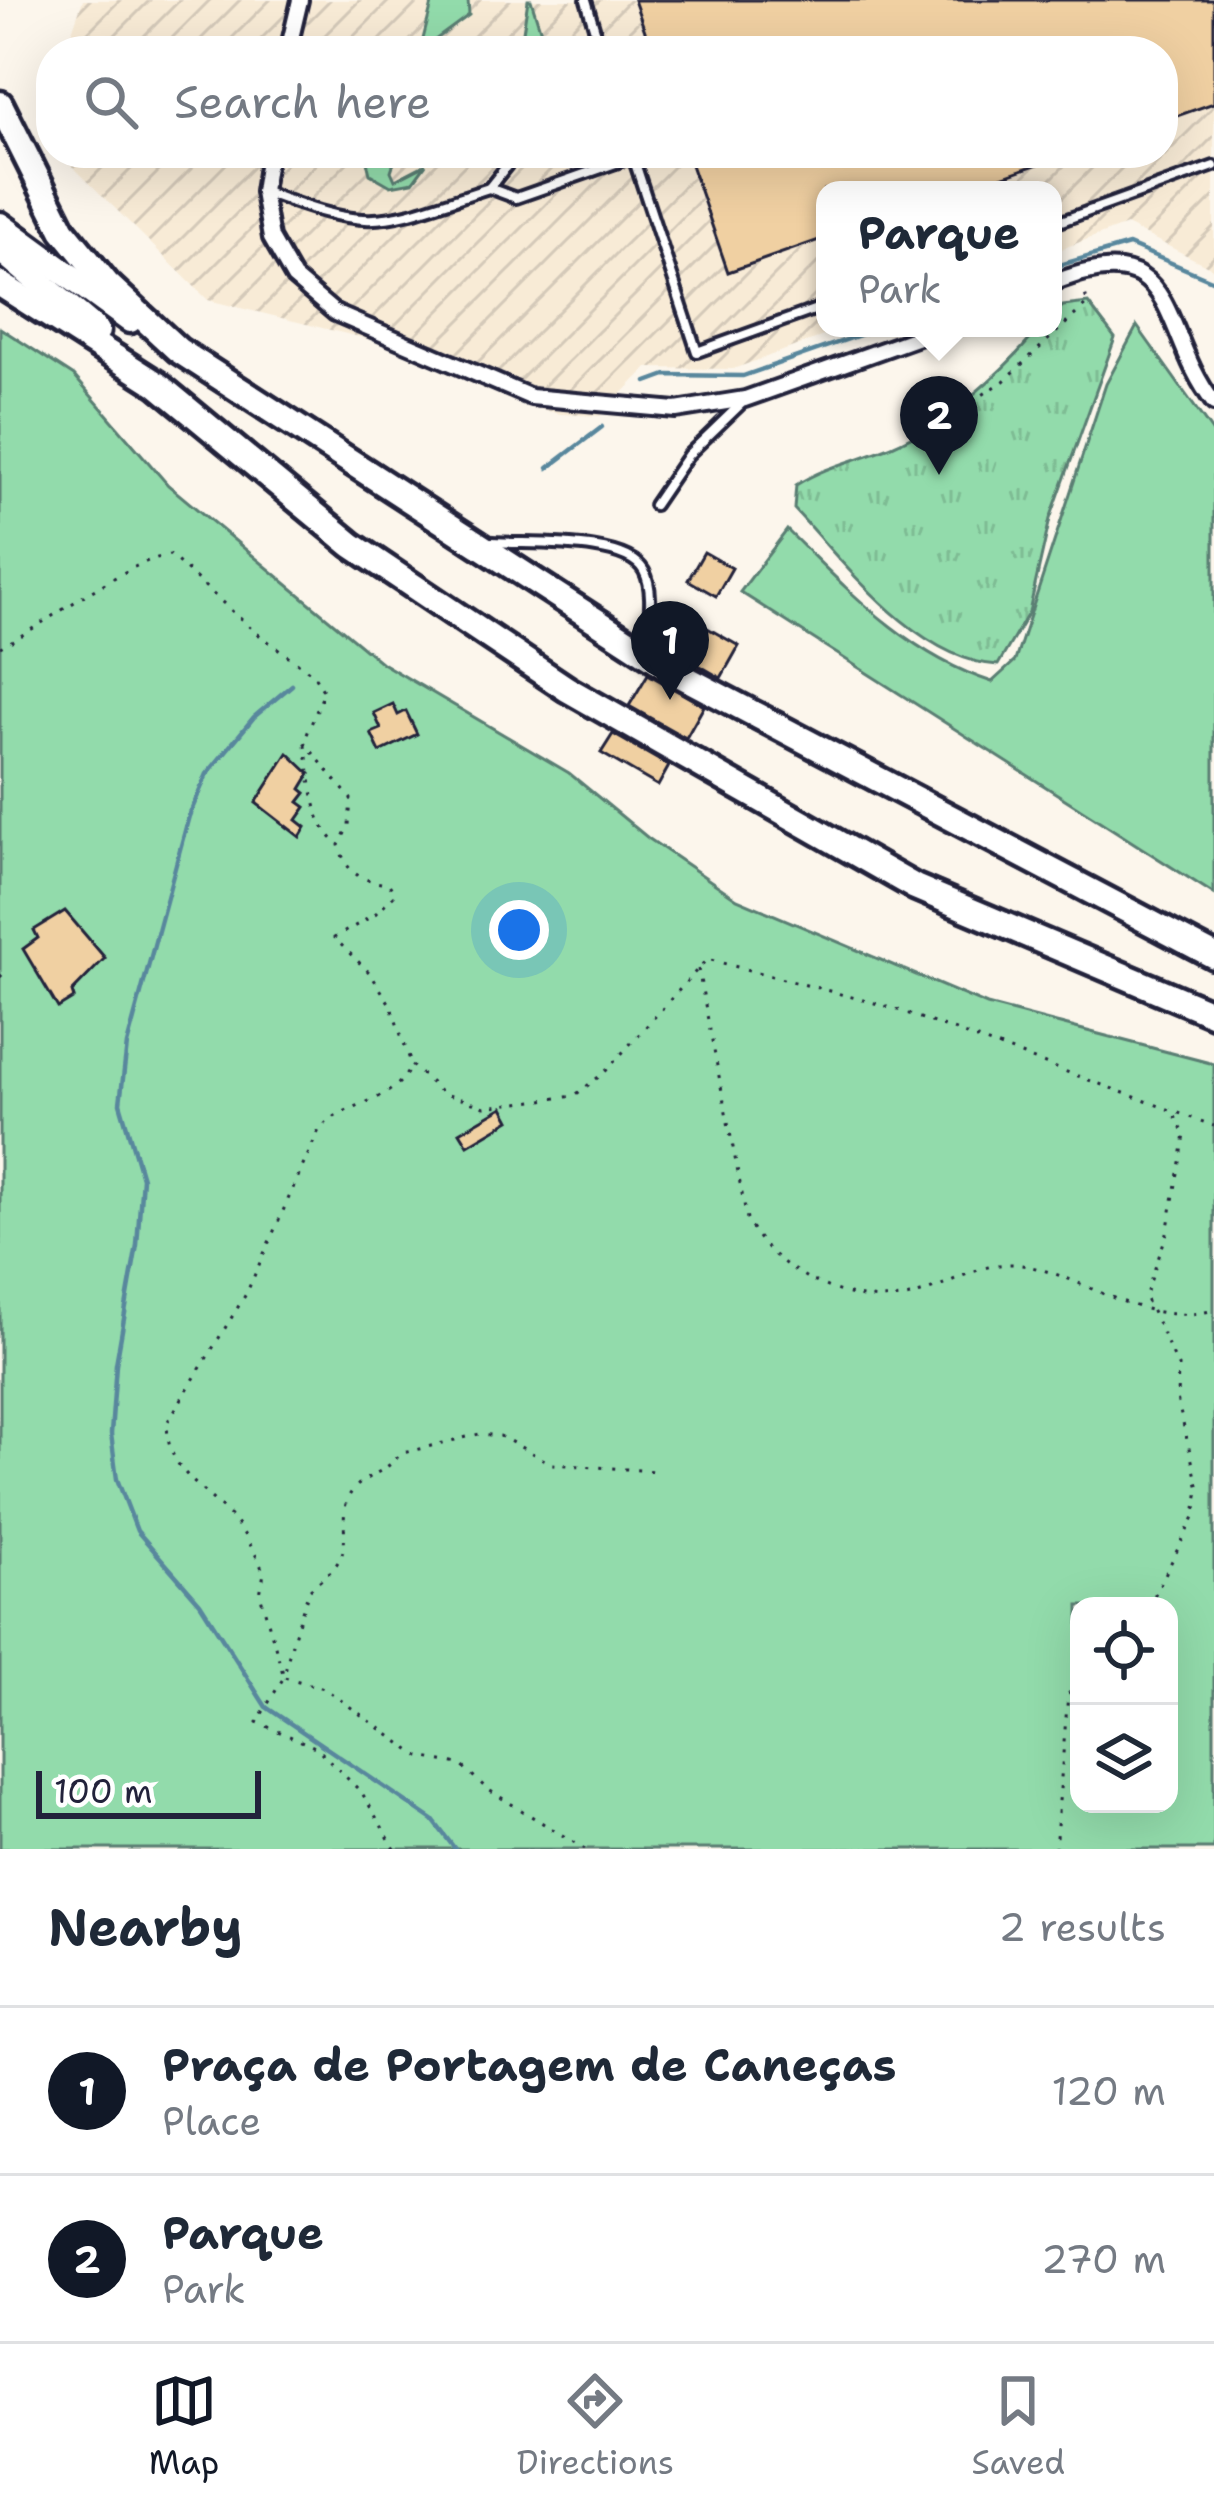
<!DOCTYPE html>
<html lang="en">
<head>
<meta charset="utf-8">
<style>
  :root { --surface:#fff; --page:#f6f6f7; --text:#1f2937; --muted:#747a83; --line:#e0e1e3; --accent:#111827 }
  body { margin:0; font-family:"Shantell Sans",sans-serif; background:var(--page); color:var(--text) }
  .controls { position:absolute; right:36px; bottom:36px; display:grid; overflow:hidden; border-radius:24px; box-shadow:0 12px 48px #0002 }
  .controls button { width:108px; height:108px; display:grid; place-items:center; padding:0; border:0; border-bottom:3px solid var(--line); background:var(--surface); color:var(--text); font:60px sans-serif }
  .scale { position:absolute; left:36px; bottom:30px; width:225px; box-sizing:border-box; padding-left:12px; border:6px solid #22223b; border-top:0; font-size:33px; line-height:42px; white-space:nowrap; color:#22223b; -webkit-text-stroke:9px #fff; paint-order:stroke }
  .you { position:absolute; left:519px; top:930px; width:42px; height:42px; margin:-30px; border:9px solid #fff; border-radius:50%; background:#1a73e8; box-shadow:0 0 0 18px #1a73e833 }
  .badge { display:grid; place-items:center; width:78px; height:78px; border-radius:50%; background:var(--accent); color:#fff; font-size:39px; font-weight:700 }
  .pin { position:absolute; translate:-50% -99px; filter:drop-shadow(0 3px 6px #0008) }
  .pin::after { content:''; position:absolute; top:63px; width:42px; height:36px; background:inherit; clip-path:polygon(0 0,100% 0,50% 100%) }
  .popup { position:absolute; left:816px; top:181px; width:246px; height:156px; box-sizing:border-box; display:grid; place-content:center; border-radius:24px; background:var(--surface); filter:drop-shadow(0 3px 9px #0005); font-size:39px; white-space:nowrap; color:var(--muted) }
  .popup b { font-size:45px; color:var(--text) }
  .popup::after { content:''; position:absolute; left:50%; top:100%; margin-left:-24px; border:24px solid transparent; border-top-color:var(--surface) }
  .list { margin:0; padding:0; list-style:none }
  h2 { display:flex; justify-content:space-between; align-items:center; height:156px; margin:0; padding:0 48px; font-size:51px }
  h2 small { font-size:39px; font-weight:400; color:var(--muted) }
  .list li { display:grid; grid-template-columns:78px 1fr auto; gap:36px; align-items:center; box-sizing:border-box; height:168px; padding:0 48px; border-top:3px solid var(--line) }
  .list b { display:block; font-size:45px; white-space:nowrap }
  .list p { margin:0; font-size:39px; white-space:nowrap; color:var(--muted) }
  .list em { font-size:39px; font-style:normal; color:var(--muted) }
  .icon { flex:none; width:66px; height:66px; fill:none; stroke:currentColor; stroke-width:2; stroke-linecap:round; stroke-linejoin:round }
  .map { position:relative; flex:none; width:1214px; height:1849px; overflow:hidden }
  .search { position:absolute; background:var(--surface); box-shadow:0 12px 48px #0002; left:36px; right:36px; top:36px; height:132px; display:flex; align-items:center; gap:30px; box-sizing:border-box; padding:0 42px; border-radius:48px; color:var(--muted); font-size:45px }
  .sheet { height:492px; background:var(--surface) }
  nav { display:flex; justify-content:space-around; align-items:center; box-sizing:border-box; height:168px; border-top:3px solid var(--line); background:var(--surface); font-size:33px; color:var(--muted) }
  nav a { display:grid; justify-items:center; gap:6px }
  nav .on { color:var(--accent) }
  .map>svg:first-child { display:block }
</style>
</head>
<body>
<div class="map">
<svg width="1214" height="1849" viewBox="0 0 1214 1849">
  <defs>
    <pattern id="industrial-furrows" width="10" height="10" patternUnits="userSpaceOnUse" patternTransform="scale(3)"><rect width="10" height="10" fill="#f8ebd6"/><path d="M-1 1l2-2M0 10L10 0M9 11l2-2" fill="none" stroke="#d4c9b9"/></pattern>
    <pattern id="park-tufts" width="24" height="20" patternUnits="userSpaceOnUse" patternTransform="scale(3)"><rect width="24" height="20" fill="#92dbab"/><path d="M3 7l-1-3M5 7V3M7 7l1-3M15 17l-1-3M17 17v-4M19 17l1-3" fill="none" stroke="#7ebc94"/></pattern>
  </defs>
  <rect width="100%" height="100%" fill="#fcf6ec"/>
  <filter id="ink" filterUnits="userSpaceOnUse"><feTurbulence type="fractalNoise" baseFrequency=".00833" numOctaves="2"/><feDisplacementMap in="SourceGraphic" scale="24" xChannelSelector="R" yChannelSelector="G"/><feConvolveMatrix kernelMatrix="1 2 1 2 8 2 1 2 1" color-interpolation-filters="sRGB"/></filter>
  <g filter="url(#ink)">
    <!-- industrial -->
    <path fill="url(#industrial-furrows)" d="M 83,0 L 1214,0 L 1214,269 L 1126,225 L 1053,252 L 1053,190 L 825,190 L 825,328 L 845,328 L 733,369 L 647,368 L 600,416 L 561,414 L 529,406 L 404,348 L 208,300 L 59,153 L 1163,153 L 1163,51 L 65,51 Z"/>
    <!-- green -->
    <g fill="#92dbab" stroke="#5a7e73" stroke-width="3" fill-rule="evenodd">
      <path d="M 433,0 L 468,0 L 469,15 L 420,51 Z"/>
      <path d="M 528,0 L 531,0 L 547,51 L 520,51 Z"/>
      <path d="M 365,153 L 397,153 L 391,171 L 395,180 L 426,164 L 413,182 L 391,186 L 370,174 Z"/>
      <path d="M 1137,326 L 1214,434 L 1214,894 L 740,592 L 787,530 C 849,591 908,655 992,682 L 1015,661 L 1106,384 Z"/>
      <path d="M 0,328 L 74,376 L 168,485 L 382,663 L 569,773 L 648,838 L 737,899 L 987,1005 L 1214,1064 L 1214,1849 L 0,1849 ZM 1079,1606 L 1169,1606 L 1169,1804 L 1079,1804 Z"/>
    </g>
    <!-- park -->
    <path fill="url(#park-tufts)" stroke="#5a7e73" stroke-width="3" d="M 1088,303 L 1115,338 L 1050,519 L 1029,612 L 998,665 C 918,661 846,565 794,509 L 796,485 C 828,465 859,460 892,446 C 949,421 1001,374 1040,328 L 1053,328 L 1053,315 L 1063,306 Z"/>
    <g fill="none" stroke-linecap="round" stroke-linejoin="round">
      <!-- stream -->
      <g stroke="#59879d" stroke-width="4.5">
        <path d="M 1053,267 L 1129,245 L 1214,281"/>
        <path d="M 647,382 L 666,375 L 743,376 L 880,328"/>
        <path d="M 548,468 L 602,427"/>
        <path d="M 292,685 L 254,717 L 207,774 L 189,816 L 127,1045 L 120,1103 L 142,1178 L 137,1245 L 116,1364 L 111,1434 L 117,1479 L 137,1531 L 200,1603 L 266,1707 L 433,1820 L 455,1849"/>
      </g>
    </g>
    <!-- building -->
    <g fill="#f0d0a2" stroke="#22223b" stroke-width="3">
      <path d="M 634,0 L 1214,0 L 1214,103 L 1163,121 L 1163,51 L 652,51 Z"/>
      <path d="M 687,153 L 1064,153 L 1064,155 L 964,190 L 825,190 L 825,238 L 728,272 Z"/>
      <path d="M 704,552 L 732,568 L 716,596 L 688,580 Z"/>
      <path d="M 683,614 L 739,646 L 721,678 L 664,645 Z"/>
      <path d="M 648,674 L 704,706 L 686,738 L 629,706 Z"/>
      <path d="M 393,704 L 398,715 L 406,711 L 417,734 L 380,752 L 371,733 L 381,729 L 374,713 Z"/>
      <path d="M 613,734 L 669,766 L 658,786 L 601,753 Z"/>
      <path d="M 288,753 L 310,774 L 301,789 L 306,793 L 299,802 L 306,807 L 297,820 L 306,827 L 300,837 L 256,803 Z"/>
      <path d="M 65,911 L 105,958 L 72,992 L 74,998 L 58,1008 L 23,949 L 38,938 L 34,930 Z"/>
      <path d="M 503,1107 L 510,1120 L 468,1145 L 460,1132 Z"/>
    </g>
    <g fill="none" stroke-linecap="round" stroke-linejoin="round">
      <!-- lane casing -->
      <g stroke="#22223b" stroke-width="16">
        <g id="lane">
          <path d="M 586,0 L 601,51"/>
          <path d="M 632,154 L 697,352 L 825,306"/>
          <path d="M 489,188 L 517,153"/>
          <path d="M 265,192 C 376,234 380,223 489,188 L 516,198 L 633,157"/>
          <path d="M 1053,224 L 1214,166"/>
          <path d="M 654,505 L 688,455 L 743,402"/>
          <path d="M 492,542 C 529,545 626,538 644,571 C 655,591 648,624 647,646"/>
        </g>
      </g>
      <!-- street casing -->
      <g stroke="#22223b" stroke-width="22">
        <g id="street">
          <path d="M 288,51 L 300,0"/>
          <path d="M 269,153 L 263,192 L 271,238 L 294,278 L 335,313 L 531,397 L 676,410 L 745,399 L 944,328"/>
          <path d="M 1053,283 C 1181,231 1158,331 1214,403"/>
        </g>
      </g>
      <!-- highway casing -->
      <g stroke="#22223b" stroke-width="33">
        <g id="highway">
          <path d="M 0,104 L 63,230 L 107,284 L 178,350 L 680,675 L 1214,956"/>
          <path d="M 0,225 L 130,320"/>
          <path d="M 0,249 L 97,331"/>
          <path d="M 0,284 L 157,384 L 352,545 L 567,689 L 915,887 L 1214,1014"/>
        </g>
      </g>
      <!-- path -->
      <g stroke="#22223b" stroke-width="3" stroke-dasharray="3 9" stroke-linecap="butt">
        <path d="M 301,153 L 329,158"/>
        <path d="M 953,414 L 1004,381 L 1088,303 L 1084,292"/>
        <path d="M 0,647 C 48,624 125,561 170,555 L 254,631 L 313,674 L 324,692 L 304,742 L 351,799 L 349,825 L 339,845 C 346,873 360,881 389,884 L 395,894 L 374,915 L 334,938 L 370,973 L 390,1004 L 411,1063"/>
        <path d="M 305,745 C 311,777 311,824 338,844"/>
        <path d="M 698,969 L 747,1219 C 770,1269 844,1305 900,1298 C 943,1292 979,1258 1022,1265 C 1090,1277 1142,1329 1214,1310"/>
        <path d="M 0,977 L 3,974"/>
        <path d="M 1149,1606 L 1195,1515 L 1199,1489 L 1177,1399 L 1178,1366 L 1145,1297 L 1167,1233 L 1185,1135 L 1171,1109"/>
        <path d="M 395,1849 L 362,1793 L 317,1748 L 257,1722 L 284,1677 L 260,1594 L 264,1573 C 257,1556 247,1537 235,1522 C 208,1489 162,1470 168,1421 L 246,1294 L 319,1130 C 344,1100 394,1106 411,1065 L 442,1093 L 485,1107 L 574,1096 L 605,1072 L 707,959 L 890,1007 L 1214,1126"/>
        <path d="M 585,1849 L 487,1789 L 460,1764 L 420,1757 L 324,1688 L 284,1677 C 290,1645 300,1618 309,1590 C 321,1579 336,1570 342,1554 C 349,1535 337,1507 354,1489 C 367,1474 388,1472 399,1454 L 479,1434 L 500,1436 L 552,1464 L 655,1471"/>
        <path d="M 1055,1849 L 1068,1694 L 1079,1684"/>
      </g>
      <!-- lane -->
      <use href="#lane" stroke="#fff" stroke-width="8"/>
      <!-- street -->
      <use href="#street" stroke="#fff" stroke-width="14"/>
      <!-- highway -->
      <use href="#highway" stroke="#fff" stroke-width="24"/>
    </g>
  </g>
</svg>
<div class="controls">
<button><svg class="icon" aria-label="locate" viewBox="0 0 24 24"><circle cx="12" cy="12" r="6"/><path d="M12 2v4M12 18v4M2 12h4M18 12h4"/></svg></button>
<button><svg class="icon" aria-label="layers" viewBox="0 0 24 24"><path d="M12 4l9 5-9 5-9-5zM3 14l9 5 9-5"/></svg></button>
</div>
<div class="scale">100 m</div>
<div class="you"></div>
<div class="pin badge" style="left:670px;top:700px">1</div>
<div class="pin badge" style="left:939px;top:475px">2</div>
<div class="popup"><b>Parque</b>Park</div>
<div class="search"><svg class="icon" aria-label="search" viewBox="0 0 24 24"><circle cx="10" cy="10" r="6"/><path d="M15 15l6 6"/></svg>Search here</div>
</div>
<section class="sheet">
<h2>Nearby<small>2 results</small></h2>
<ul class="list">
<li><span class="badge">1</span><div><b>Praça de Portagem de Caneças</b><p>Place</p></div><em>120 m</em></li>
<li><span class="badge">2</span><div><b>Parque</b><p>Park</p></div><em>270 m</em></li>
</ul>
</section>
<nav>
<a class="on"><svg class="icon" aria-label="map" viewBox="0 0 24 24"><path d="M3 6l6-2 6 2 6-2v14l-6 2-6-2-6 2zM9 4v14M15 6v14"/></svg>Map</a>
<a><svg class="icon" aria-label="directions" viewBox="0 0 24 24"><path d="M12 3l9 9-9 9-9-9zM9 14v-3h6M13 9l2 2-2 2"/></svg>Directions</a>
<a><svg class="icon" aria-label="saved" viewBox="0 0 24 24"><path d="M7 4h10v16l-5-4-5 4z"/></svg>Saved</a>
</nav>
</body>
</html>
